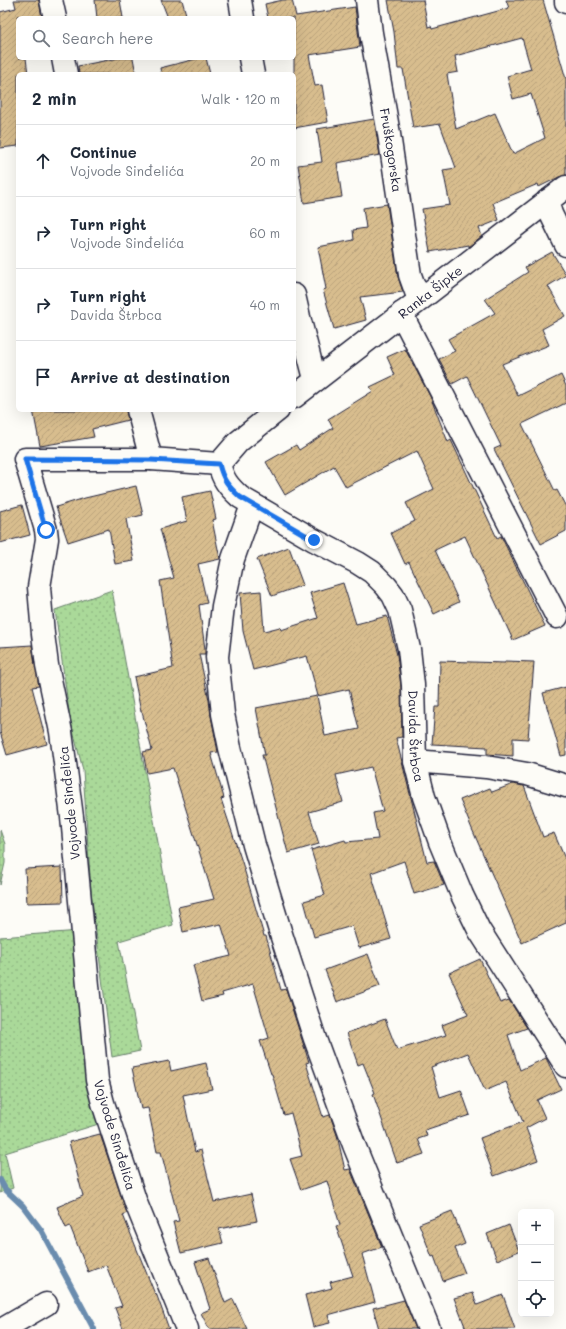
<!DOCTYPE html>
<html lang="en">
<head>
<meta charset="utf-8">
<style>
  :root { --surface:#fff; --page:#f6f6f7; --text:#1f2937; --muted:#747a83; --line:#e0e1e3 }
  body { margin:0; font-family:Mali,sans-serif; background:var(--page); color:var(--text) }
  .controls { position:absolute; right:12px; bottom:12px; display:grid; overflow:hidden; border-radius:6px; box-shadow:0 4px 16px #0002 }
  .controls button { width:36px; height:36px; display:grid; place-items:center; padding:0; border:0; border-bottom:1px solid var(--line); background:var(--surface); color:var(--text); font:20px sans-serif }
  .stop { position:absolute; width:12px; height:12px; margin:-9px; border:3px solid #1a73e8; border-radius:50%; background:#fff }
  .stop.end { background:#1a73e8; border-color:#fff; box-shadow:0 1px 4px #0008 }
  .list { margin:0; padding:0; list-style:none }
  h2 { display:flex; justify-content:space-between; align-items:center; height:52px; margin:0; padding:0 16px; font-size:17px }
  h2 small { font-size:13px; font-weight:400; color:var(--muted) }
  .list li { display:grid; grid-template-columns:26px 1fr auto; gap:12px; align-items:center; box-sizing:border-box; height:72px; padding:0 16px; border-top:1px solid var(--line) }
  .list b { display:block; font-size:15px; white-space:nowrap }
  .list p { margin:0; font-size:13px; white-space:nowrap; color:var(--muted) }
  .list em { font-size:13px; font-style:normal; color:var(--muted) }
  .icon { flex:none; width:22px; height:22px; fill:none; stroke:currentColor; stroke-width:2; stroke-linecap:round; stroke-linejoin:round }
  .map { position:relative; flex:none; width:566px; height:1329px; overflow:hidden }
  .search { position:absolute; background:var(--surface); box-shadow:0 4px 16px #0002; left:16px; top:16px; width:280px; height:44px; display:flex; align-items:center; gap:10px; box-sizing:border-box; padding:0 14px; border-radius:6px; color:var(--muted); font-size:15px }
  .panel { position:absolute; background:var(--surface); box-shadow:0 4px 16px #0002; left:16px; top:72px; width:280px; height:340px; border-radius:6px }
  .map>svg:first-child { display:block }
</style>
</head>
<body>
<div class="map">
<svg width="566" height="1329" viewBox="0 0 566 1329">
  <defs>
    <pattern id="grass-dots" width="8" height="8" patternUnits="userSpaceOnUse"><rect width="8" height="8" fill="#aad999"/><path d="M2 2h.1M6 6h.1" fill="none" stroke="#92ba85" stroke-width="1.8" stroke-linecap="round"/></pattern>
    <pattern id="building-hatch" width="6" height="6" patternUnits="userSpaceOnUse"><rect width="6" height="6" fill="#d8bd8e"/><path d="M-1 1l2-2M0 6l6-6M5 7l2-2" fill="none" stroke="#b9a27b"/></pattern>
  </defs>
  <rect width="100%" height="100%" fill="#fdfcf7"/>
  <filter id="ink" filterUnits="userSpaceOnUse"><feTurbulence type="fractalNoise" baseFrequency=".025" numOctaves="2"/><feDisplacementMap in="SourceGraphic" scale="8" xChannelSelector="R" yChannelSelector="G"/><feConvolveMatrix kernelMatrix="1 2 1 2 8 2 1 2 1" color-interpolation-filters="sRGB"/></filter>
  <g filter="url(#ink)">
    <!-- grass -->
    <g fill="url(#grass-dots)" stroke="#667e6a">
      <path d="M 112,590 L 173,925 L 119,941 L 140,1051 L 112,1057 L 91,892 L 83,770 L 70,719 L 55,610 Z"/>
      <path d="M 0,830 L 5,844 L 5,863 L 0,885 Z"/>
      <path d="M 80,931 L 105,1122 L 5,1153 L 13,1188 L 0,1193 L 0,937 Z"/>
    </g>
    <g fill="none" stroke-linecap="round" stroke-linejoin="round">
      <!-- stream -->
      <path stroke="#6b8cae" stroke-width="6" d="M 0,1180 L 5,1189 L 23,1206 L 41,1230 L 94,1329"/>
    </g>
    <!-- building -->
    <g fill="url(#building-hatch)" stroke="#22223b" fill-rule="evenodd">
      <path d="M 14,0 L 39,0 L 42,18 L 19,18 L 18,15 L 18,58 L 26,58 L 28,74 L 18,74 L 18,146 L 0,148 L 0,12 L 16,8 Z"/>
      <path d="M 95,0 L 120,0 L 123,18 L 97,18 Z"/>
      <path d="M 161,0 L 182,0 L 187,18 L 168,18 Z"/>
      <path d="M 283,0 L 292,0 L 296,16 L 355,7 L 360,47 L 309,55 L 315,86 L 322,85 L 328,122 L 294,128 L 294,18 L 268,18 L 265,4 Z"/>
      <path d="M 388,0 L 423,0 L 428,27 L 431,26 L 432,29 L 509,8 L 506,0 L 543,0 L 566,79 L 566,175 L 559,177 L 539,187 L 538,184 L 493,203 L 499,220 L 479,228 L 482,236 L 468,247 L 468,245 L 430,252 L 422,209 L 450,205 L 443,170 L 456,168 L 440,124 L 413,128 L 403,69 L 398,69 L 394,32 ZM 522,38 L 531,69 L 507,76 L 513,99 L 531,94 L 545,138 L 513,154 L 495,113 L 456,129 L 447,74 L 458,72 L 455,56 Z"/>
      <path d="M 119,58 L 133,58 L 136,74 L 79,74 L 78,66 Z"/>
      <path d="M 200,58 L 206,58 L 210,74 L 161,74 L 160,68 Z"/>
      <path d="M 374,119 L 380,155 L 337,163 L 342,197 L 304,203 L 298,165 L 322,162 L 317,129 Z"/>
      <path d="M 387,204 L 398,277 L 403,292 L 360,297 L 366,320 L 334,329 L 323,290 L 326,289 L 318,247 L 354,240 L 353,230 L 366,228 L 363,208 Z"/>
      <path d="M 552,252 L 566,275 L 548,286 L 565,316 L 542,329 L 549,345 L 502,364 L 518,396 L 561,375 L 566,386 L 566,403 L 522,424 L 555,491 L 557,490 L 566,507 L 566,531 L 541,544 L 494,449 L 501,446 L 467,376 L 452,384 L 439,359 L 455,351 L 448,339 L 495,313 L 485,299 L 528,272 L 525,267 Z"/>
      <path d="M 405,349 L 430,396 L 448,442 L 451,440 L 497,538 L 501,536 L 545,626 L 513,640 L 465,536 L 435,550 L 459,602 L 434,614 L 409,562 L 405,564 L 391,533 L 415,521 L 406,503 L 434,489 L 417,451 L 346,487 L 334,466 L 285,495 L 266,462 L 296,445 L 299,450 L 333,428 L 328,419 L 373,391 L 370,387 L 395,375 L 387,357 Z"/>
      <path d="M 33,410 L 126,410 L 128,420 L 92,429 L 94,437 L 40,446 Z"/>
      <path d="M 136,486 L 143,515 L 126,519 L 134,561 L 115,564 L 109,529 L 68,542 L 56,507 L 85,498 Z"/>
      <path d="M 210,491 L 216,519 L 212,520 L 220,559 L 198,564 L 207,603 L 199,605 L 205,649 L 205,654 L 199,654 L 209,700 L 211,716 L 218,752 L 211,753 L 224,798 L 221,799 L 242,862 L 264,936 L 266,936 L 281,990 L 286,989 L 309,1062 L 306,1063 L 323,1117 L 330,1115 L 337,1135 L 345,1170 L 350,1169 L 382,1247 L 362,1254 L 375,1302 L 328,1315 L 330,1323 L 313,1327 L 305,1295 L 332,1288 L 330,1282 L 353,1276 L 336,1226 L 340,1225 L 327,1181 L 301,1190 L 290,1159 L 302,1156 L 291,1113 L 284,1115 L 272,1074 L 271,1074 L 260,1041 L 269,1038 L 253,984 L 222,993 L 223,996 L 202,1001 L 193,965 L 231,956 L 221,924 L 183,932 L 178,907 L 214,899 L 173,768 L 147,773 L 143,752 L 152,750 L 142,712 L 141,712 L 134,677 L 173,668 L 160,581 L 174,578 L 160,529 L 187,521 L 182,497 Z"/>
      <path d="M 22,505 L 30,535 L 0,543 L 0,511 Z"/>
      <path d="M 289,547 L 303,585 L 272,596 L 257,559 Z"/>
      <path d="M 343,583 L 356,624 L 387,616 L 397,655 L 401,686 L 402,737 L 396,738 L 427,862 L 434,861 L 444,885 L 414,894 L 404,861 L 371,873 L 391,939 L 359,948 L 352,926 L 314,937 L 304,901 L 325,895 L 311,850 L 345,840 L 346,842 L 378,839 L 373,813 L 383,811 L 371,767 L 336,775 L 343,802 L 309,812 L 319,844 L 288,853 L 262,755 L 265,755 L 256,708 L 317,696 L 325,736 L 359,729 L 349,689 L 318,696 L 307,656 L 253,670 L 243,631 L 240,593 L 261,591 L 264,631 L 280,627 L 281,630 L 318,618 L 310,593 Z"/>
      <path d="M 32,645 L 39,686 L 32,687 L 47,744 L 7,755 L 0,732 L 0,647 Z"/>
      <path d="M 440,661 L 505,663 L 505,661 L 534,662 L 528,739 L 513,738 L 513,756 L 487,754 L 487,747 L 432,744 L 435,707 L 439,707 Z"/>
      <path d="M 566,687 L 566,755 L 561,756 L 543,693 Z"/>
      <path d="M 513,784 L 524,786 L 543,837 L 554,833 L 566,861 L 566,923 L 522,943 L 472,829 L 460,800 L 490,788 L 492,792 Z"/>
      <path d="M 62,867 L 63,902 L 27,903 L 25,869 Z"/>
      <path d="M 368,954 L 380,986 L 337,1002 L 325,970 Z"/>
      <path d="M 480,959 L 500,1003 L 509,1000 L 527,1028 L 508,1035 L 520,1070 L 546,1058 L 561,1089 L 537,1100 L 545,1118 L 526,1128 L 538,1160 L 494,1176 L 480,1138 L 523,1122 L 506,1082 L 485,1091 L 468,1053 L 431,1067 L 440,1097 L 461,1090 L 470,1115 L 425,1130 L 427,1136 L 418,1139 L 424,1154 L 397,1163 L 373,1094 L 375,1093 L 363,1063 L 358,1065 L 347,1033 L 385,1019 L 397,1050 L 446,1035 L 442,1025 L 468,1015 L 449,973 Z"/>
      <path d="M 169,1061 L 171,1071 L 206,1063 L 212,1089 L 183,1095 L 195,1152 L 201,1150 L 214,1202 L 251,1194 L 257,1221 L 219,1229 L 223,1243 L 181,1253 L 173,1222 L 179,1221 L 161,1152 L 157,1152 L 148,1108 L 141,1109 L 132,1068 Z"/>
      <path d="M 100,1134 L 127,1213 L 123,1215 L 155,1294 L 156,1293 L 169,1329 L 123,1329 L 115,1308 L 122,1306 L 106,1265 L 88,1272 L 70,1226 L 66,1228 L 57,1207 L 83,1196 L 69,1142 Z"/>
      <path d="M 452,1211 L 465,1244 L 455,1248 L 465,1273 L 443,1281 L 434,1256 L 432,1257 L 419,1224 Z"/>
      <path d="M 509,1225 L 519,1251 L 497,1260 L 487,1234 Z"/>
      <path d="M 209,1258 L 225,1303 L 233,1299 L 247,1329 L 209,1329 L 201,1313 L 210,1309 L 195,1262 Z"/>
      <path d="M 473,1293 L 477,1305 L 503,1295 L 515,1329 L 466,1329 L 454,1298 Z"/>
      <path d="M 404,1300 L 416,1329 L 379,1329 L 373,1308 Z"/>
    </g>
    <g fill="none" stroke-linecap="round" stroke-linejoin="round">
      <!-- minor casing -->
      <g stroke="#22223b" stroke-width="25">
        <g id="minor">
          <path d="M 51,0 L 55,18"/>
          <path d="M 240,0 L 243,18"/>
          <path id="s1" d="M 367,0 L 371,33 L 389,134 L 410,275 L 419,300"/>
          <path d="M 566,0 L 566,2"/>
          <path d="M 63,58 L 66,74"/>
          <path d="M 250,58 L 253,74"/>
          <path d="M 547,201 L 551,214 L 566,245"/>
          <path d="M 294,295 L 299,317 L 315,379"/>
          <path d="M 402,313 L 407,325 L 557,617"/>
          <path id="s2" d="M 294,397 L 566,187"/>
          <path d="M 138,410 L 151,459"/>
          <path id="s3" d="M 219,464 C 223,480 228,486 240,497 L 314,540 L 358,563 L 372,572 L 386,586 L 393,595 L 400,610 L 409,649 L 413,685 L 415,761 L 424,797 L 440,842 L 462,895 L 479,930 L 566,1066"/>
          <path d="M 219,464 L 238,442 L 278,410"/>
          <path d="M 252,505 L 233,559 L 223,606 L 217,657 L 223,714 L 230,748 L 254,845 L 281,934 L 315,1039 L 354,1145 L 429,1329"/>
          <path d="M 415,761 L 486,767 L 527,774 L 566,786"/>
          <path d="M 3,1329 L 46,1304"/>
          <path d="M 187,1329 L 136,1203 L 103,1103 L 97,1080 L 72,817 L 61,732 L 47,665 L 43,634 L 39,587 L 47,539 L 46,530 L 25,459 L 151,459 L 219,464"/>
        </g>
      </g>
      <!-- minor -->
      <use href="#minor" stroke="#fdfcf7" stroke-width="22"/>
    </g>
  </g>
  <g fill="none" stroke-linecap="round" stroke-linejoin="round" filter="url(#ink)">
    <!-- route -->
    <path stroke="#1a73e8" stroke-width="5" d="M 46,530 L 25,459 L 151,460 L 219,464 C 223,480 228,486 240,497 L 314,540"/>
  </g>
  <g text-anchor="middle" stroke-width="3.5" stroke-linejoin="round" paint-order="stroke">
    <!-- street labels -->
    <g font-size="13" fill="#22223b" stroke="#fdfcf7">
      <text dy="5" stroke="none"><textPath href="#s1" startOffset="152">Fruškogorska</textPath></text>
      <text dy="5" stroke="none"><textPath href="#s2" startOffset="172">Ranka Šipke</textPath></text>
      <text dy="5" stroke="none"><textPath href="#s3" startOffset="367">Davida Štrbca</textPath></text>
      <text transform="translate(69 803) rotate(-96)" y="5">Vojvode Sinđelića</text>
      <text transform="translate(115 1135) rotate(73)" y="5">Vojvode Sinđelića</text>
    </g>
  </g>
</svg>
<div class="controls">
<button>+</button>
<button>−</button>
<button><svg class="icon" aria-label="locate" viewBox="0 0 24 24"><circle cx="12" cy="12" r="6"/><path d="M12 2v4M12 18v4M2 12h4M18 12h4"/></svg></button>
</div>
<div class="stop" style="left:46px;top:530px"></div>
<div class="stop end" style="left:314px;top:540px"></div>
<div class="search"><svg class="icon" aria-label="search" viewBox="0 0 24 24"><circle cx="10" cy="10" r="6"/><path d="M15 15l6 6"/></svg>Search here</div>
<section class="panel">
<h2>2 min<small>Walk · 120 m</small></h2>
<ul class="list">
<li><svg class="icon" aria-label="ahead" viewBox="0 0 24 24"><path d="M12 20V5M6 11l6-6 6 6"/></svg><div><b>Continue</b><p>Vojvode Sinđelića</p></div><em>20 m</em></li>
<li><svg class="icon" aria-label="right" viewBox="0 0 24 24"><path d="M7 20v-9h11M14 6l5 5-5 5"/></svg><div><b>Turn right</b><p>Vojvode Sinđelića</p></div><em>60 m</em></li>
<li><svg class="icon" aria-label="right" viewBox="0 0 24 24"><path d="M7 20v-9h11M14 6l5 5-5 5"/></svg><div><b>Turn right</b><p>Davida Štrbca</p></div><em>40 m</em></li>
<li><svg class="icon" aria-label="arrive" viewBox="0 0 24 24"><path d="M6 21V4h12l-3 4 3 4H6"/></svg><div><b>Arrive at destination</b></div></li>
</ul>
</section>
</div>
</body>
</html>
